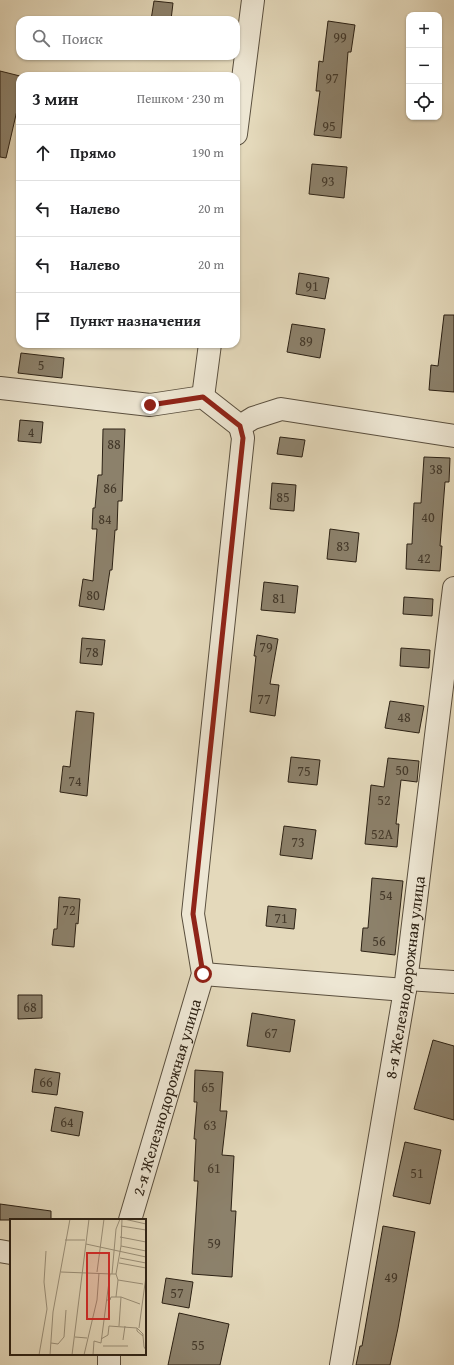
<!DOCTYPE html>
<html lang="ru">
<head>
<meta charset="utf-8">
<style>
  :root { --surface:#fff; --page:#f6f6f6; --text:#202124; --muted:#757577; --line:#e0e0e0 }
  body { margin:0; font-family:"Gentium Book Plus",serif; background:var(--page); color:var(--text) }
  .controls { position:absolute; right:12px; top:12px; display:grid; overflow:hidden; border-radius:8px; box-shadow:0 1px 3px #0004 }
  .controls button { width:36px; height:36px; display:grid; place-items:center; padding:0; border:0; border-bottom:1px solid var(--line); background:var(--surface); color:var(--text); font:20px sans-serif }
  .stop { position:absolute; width:12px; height:12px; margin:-9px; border:3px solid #8f2418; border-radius:50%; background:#fff }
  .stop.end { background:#8f2418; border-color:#fff; box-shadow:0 1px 4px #0008 }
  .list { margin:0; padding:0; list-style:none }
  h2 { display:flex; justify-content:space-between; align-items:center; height:52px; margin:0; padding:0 16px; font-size:17px }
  h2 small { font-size:13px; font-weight:400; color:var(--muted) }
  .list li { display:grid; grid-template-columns:26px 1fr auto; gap:12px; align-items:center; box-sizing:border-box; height:56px; padding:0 16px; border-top:1px solid var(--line) }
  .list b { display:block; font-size:15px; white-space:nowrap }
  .list em { font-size:13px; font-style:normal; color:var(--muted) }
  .icon { flex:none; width:22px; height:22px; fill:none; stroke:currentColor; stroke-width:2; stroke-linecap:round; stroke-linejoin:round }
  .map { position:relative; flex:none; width:454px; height:1365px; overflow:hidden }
  .search { position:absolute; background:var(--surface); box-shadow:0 1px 3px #0004; left:16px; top:16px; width:224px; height:44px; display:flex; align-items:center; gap:10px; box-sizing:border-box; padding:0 14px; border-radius:12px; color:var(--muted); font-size:15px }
  .panel { position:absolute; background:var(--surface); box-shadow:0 1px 3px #0004; left:16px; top:72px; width:224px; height:276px; border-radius:12px }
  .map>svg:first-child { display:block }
</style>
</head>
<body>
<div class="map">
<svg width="454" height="1365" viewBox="0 0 454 1365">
  <rect width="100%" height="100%" fill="#e4d9bb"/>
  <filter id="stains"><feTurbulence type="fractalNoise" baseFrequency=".005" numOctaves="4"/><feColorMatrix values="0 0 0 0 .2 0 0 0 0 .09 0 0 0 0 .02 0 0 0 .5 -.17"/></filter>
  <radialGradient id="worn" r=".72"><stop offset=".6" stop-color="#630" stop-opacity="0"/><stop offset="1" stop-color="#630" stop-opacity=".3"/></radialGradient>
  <!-- building -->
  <g fill="#8c816b" stroke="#2c2114">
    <path d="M 154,1 L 173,3 L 171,20 L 151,20 Z"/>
    <path d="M 328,21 L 355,25 L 351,52 L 348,52 L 341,138 L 314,135 L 320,91 L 316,91 L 319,61 L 323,62 Z"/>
    <path d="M 0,71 L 20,76 L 20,107 L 18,106 L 6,158 L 0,157 Z"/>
    <path d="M 312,164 L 347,167 L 344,198 L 309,194 Z"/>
    <path d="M 299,273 L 329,278 L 325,299 L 296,294 Z"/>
    <path d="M 444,315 L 454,315 L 454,392 L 429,390 L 431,365 L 438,366 Z"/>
    <path d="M 292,324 L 325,329 L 320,358 L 287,352 Z"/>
    <path d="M 21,353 L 64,358 L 62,378 L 18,373 Z"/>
    <path d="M 20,420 L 43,422 L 41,443 L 18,441 Z"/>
    <path d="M 103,429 L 125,429 L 122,501 L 118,501 L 117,530 L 115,530 L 112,570 L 110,570 L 104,610 L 79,606 L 83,579 L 93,581 L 97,529 L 92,529 L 93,508 L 95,508 L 98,475 L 102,475 Z"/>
    <path d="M 280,437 L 305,440 L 302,457 L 277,454 Z"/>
    <path d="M 424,457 L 450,458 L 449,482 L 445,482 L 440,546 L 442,546 L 440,571 L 406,569 L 407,544 L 412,544 L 414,503 L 421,503 Z"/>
    <path d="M 272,483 L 296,485 L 294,511 L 270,509 Z"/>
    <path d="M 330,529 L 359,533 L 356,562 L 327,559 Z"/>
    <path d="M 264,582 L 298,586 L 295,613 L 261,610 Z"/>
    <path d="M 404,597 L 433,599 L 432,616 L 403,614 Z"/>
    <path d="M 257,635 L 278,639 L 270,684 L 279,685 L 275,716 L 250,712 L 256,656 L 254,656 Z"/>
    <path d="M 82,638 L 105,640 L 102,665 L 80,663 Z"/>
    <path d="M 401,648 L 430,650 L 429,668 L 400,666 Z"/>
    <path d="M 390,701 L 424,706 L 419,733 L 385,728 Z"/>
    <path d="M 76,711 L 94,713 L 87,796 L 60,792 L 63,766 L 70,767 Z"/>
    <path d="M 291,757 L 320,760 L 317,785 L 288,782 Z"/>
    <path d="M 388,758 L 419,761 L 417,782 L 401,780 L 396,824 L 399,824 L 397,847 L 365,844 L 371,785 L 384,787 Z"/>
    <path d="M 284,826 L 316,830 L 312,859 L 280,855 Z"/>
    <path d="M 372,878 L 403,881 L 395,955 L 361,951 L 363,928 L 368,928 Z"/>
    <path d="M 59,897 L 80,899 L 78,924 L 76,923 L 74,947 L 52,945 L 54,929 L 57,929 Z"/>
    <path d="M 268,906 L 296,909 L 294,929 L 266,926 Z"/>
    <path d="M 18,995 L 42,995 L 42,1018 L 18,1019 Z"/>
    <path d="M 252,1013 L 295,1020 L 290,1052 L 247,1046 Z"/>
    <path d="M 433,1040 L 454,1046 L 454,1120 L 414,1109 Z"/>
    <path d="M 35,1069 L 60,1073 L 57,1095 L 32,1092 Z"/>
    <path d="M 195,1070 L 223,1072 L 220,1111 L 227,1111 L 222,1155 L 234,1156 L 231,1211 L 236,1211 L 232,1277 L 192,1274 L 198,1181 L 194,1181 L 196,1139 L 194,1139 L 197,1102 L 194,1102 Z"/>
    <path d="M 55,1107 L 83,1112 L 79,1136 L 51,1131 Z"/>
    <path d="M 405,1142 L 441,1150 L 430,1204 L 393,1196 Z"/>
    <path d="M 0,1204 L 51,1211 L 51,1220 L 0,1220 Z"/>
    <path d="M 383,1226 L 415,1232 L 398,1328 L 390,1365 L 356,1365 L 360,1346 L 362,1346 Z"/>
    <path d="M 166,1278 L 193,1282 L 189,1308 L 162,1303 Z"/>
    <path d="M 179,1313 L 229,1324 L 220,1365 L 168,1365 Z"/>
  </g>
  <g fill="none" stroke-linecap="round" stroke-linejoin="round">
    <!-- minor casing -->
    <g stroke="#5a4f3e" stroke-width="24">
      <g id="minor">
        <path d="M 236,134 L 253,0"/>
        <path d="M 0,388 L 150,405 L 203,397 L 240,426 L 253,418 L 281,409 L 454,436"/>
        <path d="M 203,397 L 210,344"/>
        <path d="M 203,974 L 405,990"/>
        <path d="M 407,979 L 454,982"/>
        <path id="s1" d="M 130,1220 L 203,974 L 193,914 L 243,438 L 240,426"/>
        <path d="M 0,1251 L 11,1253"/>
        <path d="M 109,1365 L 109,1354"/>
        <path id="s2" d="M 341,1365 L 405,990 L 454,588"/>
      </g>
    </g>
    <!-- minor -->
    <use href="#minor" stroke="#ede6d3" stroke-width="22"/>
  </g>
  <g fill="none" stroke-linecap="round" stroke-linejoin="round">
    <!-- route -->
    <path stroke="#8f2418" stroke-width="5" d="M 150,405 L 203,397 L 240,426 L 243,438 L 193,914 L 203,974"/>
  </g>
  <g text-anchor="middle" stroke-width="3.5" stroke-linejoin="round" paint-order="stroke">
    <!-- number labels -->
    <g font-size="14" fill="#44392a">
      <text x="340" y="42">99</text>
      <text x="332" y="83">97</text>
      <text x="329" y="131">95</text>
      <text x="328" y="186">93</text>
      <text x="312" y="291">91</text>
      <text x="306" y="346">89</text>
      <text x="41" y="370">5</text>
      <text x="31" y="437">4</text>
      <text x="114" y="449">88</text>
      <text x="436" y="474">38</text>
      <text x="110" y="493">86</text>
      <text x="283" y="502">85</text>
      <text x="428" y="522">40</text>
      <text x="105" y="524">84</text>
      <text x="343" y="551">83</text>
      <text x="424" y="563">42</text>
      <text x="93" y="600">80</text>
      <text x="279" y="603">81</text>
      <text x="266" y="652">79</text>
      <text x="92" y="657">78</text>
      <text x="264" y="704">77</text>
      <text x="404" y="722">48</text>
      <text x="402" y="775">50</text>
      <text x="304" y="776">75</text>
      <text x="75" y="786">74</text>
      <text x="384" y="805">52</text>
      <text x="382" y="839">52А</text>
      <text x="298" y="847">73</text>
      <text x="386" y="900">54</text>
      <text x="69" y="915">72</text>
      <text x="281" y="923">71</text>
      <text x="379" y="946">56</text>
      <text x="30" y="1012">68</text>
      <text x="271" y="1038">67</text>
      <text x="46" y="1087">66</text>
      <text x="208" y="1092">65</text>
      <text x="67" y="1127">64</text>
      <text x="210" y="1130">63</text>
      <text x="214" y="1173">61</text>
      <text x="417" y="1178">51</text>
      <text x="214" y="1248">59</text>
      <text x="391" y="1282">49</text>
      <text x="177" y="1298">57</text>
      <text x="198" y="1350">55</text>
    </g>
    <!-- street labels -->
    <g font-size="16" fill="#2c2114" stroke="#ede6d3">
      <text dy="6" stroke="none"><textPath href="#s2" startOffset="393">8-я Железнодорожная улица</textPath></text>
      <text dy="6" stroke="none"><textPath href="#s1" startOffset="128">2-я Железнодорожная улица</textPath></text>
    </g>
  </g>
  <!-- overview -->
  <g transform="translate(10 1219)">
    <rect width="136" height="136" fill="#e4d9bb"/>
    <path fill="none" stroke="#9a8f78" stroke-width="1" d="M 114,0 L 136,5M 111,7 L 136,11M 110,18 L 136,23M 55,21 L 75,21M 76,25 L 136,38M 111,27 L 136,32M 110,39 L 136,44M 109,44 L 136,49M 51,53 L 102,55 L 106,55 L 108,61 L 133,65M 87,53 L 94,0M 102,55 L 106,10 L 110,0M 106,55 L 111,27 L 112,0M 106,78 L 108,61M 97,81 L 100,81 L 101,78 L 111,78 L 130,85M 109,107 L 111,78M 129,109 L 136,57M 133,117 L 127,112 L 127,109 L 133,115 L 133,117 L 134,128 L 136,131M 65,118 L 77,119M 91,120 L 98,116 L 99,107 L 127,109M 113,121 L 115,107M 41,124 L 48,125 L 54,118 L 56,91M 93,127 L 118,127M 29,136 L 37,90 L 34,63 L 36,32M 40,136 L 43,93 L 60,0M 62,136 L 79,0M 74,136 L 87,81 L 89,54M 83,136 L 84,122 L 91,124 L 100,55"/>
    <path fill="#d62828" fill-opacity="0.15" stroke="#d62828" stroke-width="2" d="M 77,34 L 99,34 L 99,100 L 77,100 Z"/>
    <rect width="136" height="136" fill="none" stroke="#2c2114" stroke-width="2"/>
  </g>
  <rect width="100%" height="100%" filter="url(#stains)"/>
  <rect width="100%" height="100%" fill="url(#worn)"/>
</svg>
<div class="controls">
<button>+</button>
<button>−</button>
<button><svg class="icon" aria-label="locate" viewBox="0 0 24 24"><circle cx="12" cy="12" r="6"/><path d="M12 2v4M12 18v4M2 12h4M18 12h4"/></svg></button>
</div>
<div class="stop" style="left:203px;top:974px"></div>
<div class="stop end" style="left:150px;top:405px"></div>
<div class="search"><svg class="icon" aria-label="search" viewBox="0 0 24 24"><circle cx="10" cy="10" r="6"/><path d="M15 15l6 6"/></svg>Поиск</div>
<section class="panel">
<h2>3 мин<small>Пешком · 230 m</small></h2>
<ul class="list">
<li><svg class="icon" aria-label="ahead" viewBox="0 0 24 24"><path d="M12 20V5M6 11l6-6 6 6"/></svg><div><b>Прямо</b></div><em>190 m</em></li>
<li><svg class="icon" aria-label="left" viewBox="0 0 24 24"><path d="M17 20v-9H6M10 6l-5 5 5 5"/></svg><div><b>Налево</b></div><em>20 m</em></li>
<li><svg class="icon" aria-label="left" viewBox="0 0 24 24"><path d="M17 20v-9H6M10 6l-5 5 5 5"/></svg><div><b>Налево</b></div><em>20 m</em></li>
<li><svg class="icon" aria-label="arrive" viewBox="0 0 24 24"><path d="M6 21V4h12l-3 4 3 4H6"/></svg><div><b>Пункт назначения</b></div></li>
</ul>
</section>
</div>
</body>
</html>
